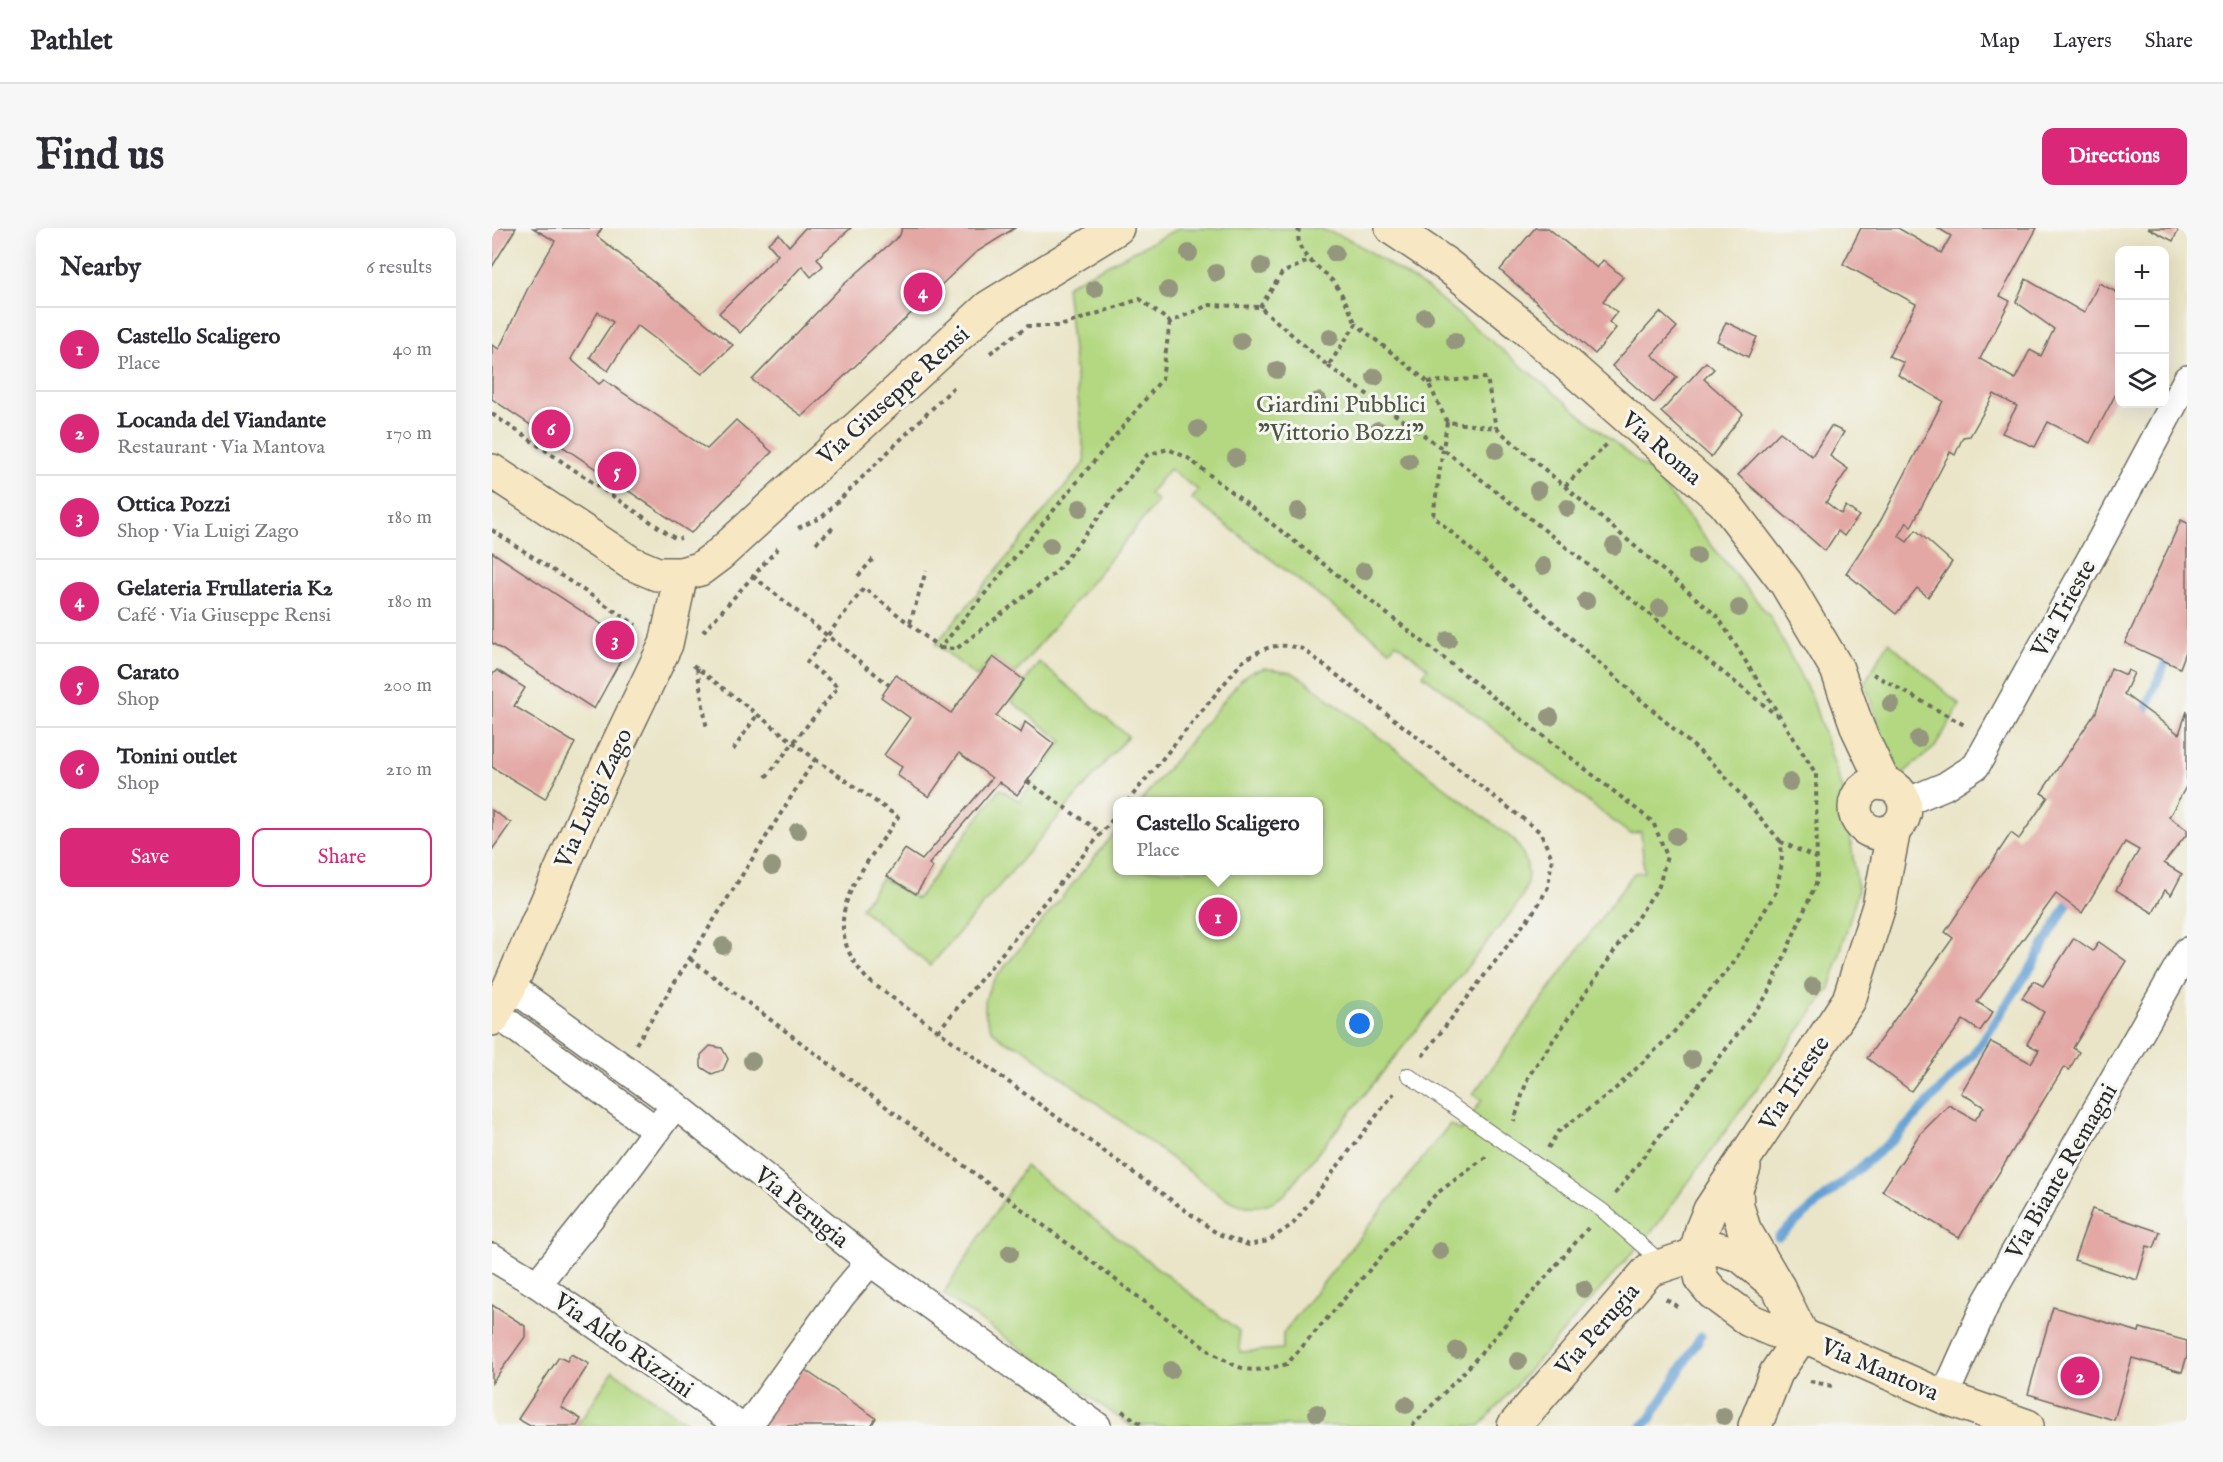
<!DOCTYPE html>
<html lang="en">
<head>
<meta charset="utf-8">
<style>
  :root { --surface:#fff; --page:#f7f7f7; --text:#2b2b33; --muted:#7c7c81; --line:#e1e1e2; --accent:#db2777 }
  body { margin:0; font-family:"IM FELL English",serif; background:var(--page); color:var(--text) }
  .controls { position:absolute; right:18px; top:18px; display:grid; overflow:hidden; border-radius:12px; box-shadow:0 6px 24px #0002 }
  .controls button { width:54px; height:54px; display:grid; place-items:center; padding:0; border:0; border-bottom:2px solid var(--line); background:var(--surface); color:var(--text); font:30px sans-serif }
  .you { position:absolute; left:868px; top:796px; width:21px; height:21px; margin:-15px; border:4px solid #fff; border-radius:50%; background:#1a73e8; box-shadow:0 0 0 9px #1a73e833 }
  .badge { display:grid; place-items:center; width:39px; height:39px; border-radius:50%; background:var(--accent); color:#fff; font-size:20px; font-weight:700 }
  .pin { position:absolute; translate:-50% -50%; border:3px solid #fff; box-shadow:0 2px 6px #0006 }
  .popup { position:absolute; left:621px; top:569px; width:210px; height:78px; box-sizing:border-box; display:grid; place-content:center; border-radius:12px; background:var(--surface); filter:drop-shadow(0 2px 4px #0005); font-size:20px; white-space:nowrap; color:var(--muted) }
  .popup b { font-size:22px; color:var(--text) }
  .popup::after { content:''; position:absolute; left:50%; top:100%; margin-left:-12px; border:12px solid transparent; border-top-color:var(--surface) }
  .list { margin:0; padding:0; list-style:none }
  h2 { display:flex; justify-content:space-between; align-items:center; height:78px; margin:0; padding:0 24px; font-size:26px }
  h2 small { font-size:20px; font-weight:400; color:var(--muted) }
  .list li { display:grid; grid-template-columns:39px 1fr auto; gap:18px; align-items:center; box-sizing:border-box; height:84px; padding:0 24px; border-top:2px solid var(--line) }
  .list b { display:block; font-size:22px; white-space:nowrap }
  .list p { margin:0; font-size:20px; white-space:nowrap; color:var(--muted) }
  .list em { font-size:20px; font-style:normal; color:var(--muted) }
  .actions { display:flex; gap:12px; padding:18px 24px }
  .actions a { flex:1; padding:14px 0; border:2px solid var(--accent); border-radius:12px; text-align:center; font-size:21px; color:var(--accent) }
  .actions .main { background:var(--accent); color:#fff }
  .icon { flex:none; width:33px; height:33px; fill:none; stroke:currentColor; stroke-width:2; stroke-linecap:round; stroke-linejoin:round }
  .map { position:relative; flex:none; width:1695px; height:1198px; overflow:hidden; border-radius:12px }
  header { display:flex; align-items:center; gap:36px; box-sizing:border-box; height:84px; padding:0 30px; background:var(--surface); border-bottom:2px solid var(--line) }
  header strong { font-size:28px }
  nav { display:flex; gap:33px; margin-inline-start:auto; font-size:21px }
  .intro { display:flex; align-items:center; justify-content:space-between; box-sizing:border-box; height:144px; padding:0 36px }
  h1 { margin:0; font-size:42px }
  .button { padding:15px 27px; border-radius:12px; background:var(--accent); color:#fff; font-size:21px; font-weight:700 }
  main { display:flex; gap:36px; padding:0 36px }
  aside { flex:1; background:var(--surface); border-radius:12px; box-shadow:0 6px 24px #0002 }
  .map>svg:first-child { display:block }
</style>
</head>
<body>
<header>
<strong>Pathlet</strong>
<nav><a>Map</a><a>Layers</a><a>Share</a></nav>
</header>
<div class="intro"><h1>Find us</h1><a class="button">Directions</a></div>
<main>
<aside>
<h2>Nearby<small>6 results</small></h2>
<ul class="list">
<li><span class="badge">1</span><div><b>Castello Scaligero</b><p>Place</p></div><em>40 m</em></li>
<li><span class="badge">2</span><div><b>Locanda del Viandante</b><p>Restaurant · Via Mantova</p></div><em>170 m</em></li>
<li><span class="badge">3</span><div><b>Ottica Pozzi</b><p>Shop · Via Luigi Zago</p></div><em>180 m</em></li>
<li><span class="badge">4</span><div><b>Gelateria Frullateria K2</b><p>Café · Via Giuseppe Rensi</p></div><em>180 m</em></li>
<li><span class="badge">5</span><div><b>Carato</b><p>Shop</p></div><em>200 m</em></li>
<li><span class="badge">6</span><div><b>Tonini outlet</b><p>Shop</p></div><em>210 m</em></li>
</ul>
<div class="actions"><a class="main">Save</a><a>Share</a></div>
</aside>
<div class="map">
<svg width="1695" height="1198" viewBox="0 0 1695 1198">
  <rect width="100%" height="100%" fill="#f6f6f2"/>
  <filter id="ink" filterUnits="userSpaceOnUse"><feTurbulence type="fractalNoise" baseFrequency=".0167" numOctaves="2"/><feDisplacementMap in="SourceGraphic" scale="12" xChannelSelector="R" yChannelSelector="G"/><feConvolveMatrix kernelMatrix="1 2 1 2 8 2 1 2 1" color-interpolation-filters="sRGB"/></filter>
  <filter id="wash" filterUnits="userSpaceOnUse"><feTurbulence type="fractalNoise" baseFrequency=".008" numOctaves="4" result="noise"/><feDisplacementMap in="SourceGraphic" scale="24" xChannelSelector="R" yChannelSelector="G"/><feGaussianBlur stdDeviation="1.35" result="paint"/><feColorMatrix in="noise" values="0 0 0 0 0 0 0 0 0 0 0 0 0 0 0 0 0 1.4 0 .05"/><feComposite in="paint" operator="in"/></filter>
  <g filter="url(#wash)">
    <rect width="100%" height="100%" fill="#eae5c8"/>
    <!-- green -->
    <g fill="#b3d881" stroke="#6f8256" stroke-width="1.5">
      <path d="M 687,0 L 826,0 L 857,11 L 936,61 L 1162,247 L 1278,389 L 1320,470 L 1351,562 L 1366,663 L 1338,760 L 1165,997 L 988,1198 L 639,1198 L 451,1066 L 533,938 L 747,1103 L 748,1124 L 791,1121 L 791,1105 L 958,896 L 968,903 L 990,872 L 981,866 L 1142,645 L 1152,644 L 1149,604 L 1138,606 L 931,447 L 936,440 L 904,415 L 898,422 L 700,271 L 706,262 L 677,241 L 657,266 L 666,273 L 523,446 L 501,429 L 485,449 L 444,416 L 593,234 L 574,58 Z"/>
      <path d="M 1397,414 L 1468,477 L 1443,519 L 1410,546 L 1400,541 L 1373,454 Z"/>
      <path d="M 547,434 L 636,508 L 438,738 L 369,680 L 390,650 L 425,671 L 508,561 L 528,573 L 570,513 L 519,473 Z"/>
      <path d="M 772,440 L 799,444 L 811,451 L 1022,612 C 1040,635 1040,655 1024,678 L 793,966 C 772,982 753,982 730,968 L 529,819 C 495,811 483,781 502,752 L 625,602 L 626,642 L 826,642 L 826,574 L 649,573 L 748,453 L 759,444 Z"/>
      <path d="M 121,1143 L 200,1198 L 85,1198 Z"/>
    </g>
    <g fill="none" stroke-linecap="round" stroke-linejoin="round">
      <!-- stream -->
      <g stroke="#639fd3" stroke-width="9">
        <path d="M 1650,491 L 1678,423"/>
        <path d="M 1286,1009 L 1404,909 L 1481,827 L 1540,738 L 1581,666"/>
        <path d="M 1150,1198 L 1158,1191 L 1209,1108"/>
      </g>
    </g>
    <g id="blocks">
      <!-- building -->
      <g fill="#e3a7a4">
        <path d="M 0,0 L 24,0 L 0,39 Z"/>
        <path d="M 41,0 L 110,0 L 105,8 L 241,117 L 210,146 L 145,97 L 116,143 L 98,129 L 121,94 L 106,84 L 79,131 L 107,156 L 112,152 L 215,221 L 244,192 L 280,224 L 199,305 L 0,171 L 0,117 L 7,121 L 36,60 L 63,13 Z"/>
        <path d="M 313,0 L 359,0 L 325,30 L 331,38 L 319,49 L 310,38 L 248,105 L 227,85 L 286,27 L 276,15 L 287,6 L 297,18 Z"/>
        <path d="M 410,0 L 523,0 L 483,25 L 310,188 L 260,152 L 350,58 L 408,7 Z"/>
        <path d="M 1043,0 L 1056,0 L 1105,40 L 1111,32 L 1131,49 L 1111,73 L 1125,84 L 1117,94 L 1124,100 L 1103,126 L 1008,42 Z"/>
        <path d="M 1369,0 L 1406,0 L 1449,25 L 1459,8 L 1446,0 L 1545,0 L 1508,68 L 1518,73 L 1488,131 L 1523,151 L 1538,122 L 1549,128 L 1562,101 L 1524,74 L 1534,51 L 1592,85 L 1607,55 L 1628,66 L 1628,158 L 1598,215 L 1556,194 L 1543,219 L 1510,205 L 1525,178 L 1502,166 L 1478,208 L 1471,209 L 1463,227 L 1458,224 L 1419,299 L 1415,294 L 1407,308 L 1415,314 L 1424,302 L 1460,334 L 1436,369 L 1425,360 L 1404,386 L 1354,345 L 1389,292 L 1451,173 L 1406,147 L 1412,135 L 1397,128 L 1424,76 L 1351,36 Z"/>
        <path d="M 1656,0 L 1687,0 L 1681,13 Z"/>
        <path d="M 1168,84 L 1185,99 L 1160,127 L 1185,149 L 1162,175 L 1120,138 Z"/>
        <path d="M 1234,94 L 1265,109 L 1256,129 L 1225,113 Z"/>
        <path d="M 1214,134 L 1222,141 L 1212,151 L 1251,186 L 1219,229 L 1169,184 Z"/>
        <path d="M 1339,198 L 1352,204 L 1338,228 L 1356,241 L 1334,274 L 1349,286 L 1354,278 L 1367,288 L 1352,308 L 1346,303 L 1333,323 L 1246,247 L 1288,204 L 1320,228 Z"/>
        <path d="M 1689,292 L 1695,295 L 1695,421 L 1688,440 L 1633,415 Z"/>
        <path d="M 0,324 L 138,415 L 102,481 L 0,415 Z"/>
        <path d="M 501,429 L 532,452 L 504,488 L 529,505 L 533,494 L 562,516 L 525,567 L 507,554 L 437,636 L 441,639 L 424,666 L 395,648 L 413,621 L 430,632 L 500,550 L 467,525 L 437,569 L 405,547 L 410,539 L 392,527 L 418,490 L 389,469 L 404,447 L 459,485 Z"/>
        <path d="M 1619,440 L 1634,447 L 1636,442 L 1642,445 L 1632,466 L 1687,506 L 1695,483 L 1695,557 L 1677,589 L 1695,602 L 1695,606 L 1672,635 L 1690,646 L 1679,667 L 1673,662 L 1661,685 L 1624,662 L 1647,622 L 1633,614 L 1590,685 L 1564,666 L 1485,774 L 1501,784 L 1488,803 L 1471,792 L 1419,863 L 1375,830 L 1461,710 L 1453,704 L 1519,605 L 1527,611 L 1556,569 L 1549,565 L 1604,484 Z"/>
        <path d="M 5,442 L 33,460 L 22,478 L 83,515 L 53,571 L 0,539 L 0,447 Z"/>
        <path d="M 0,582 L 19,595 L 0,622 Z"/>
        <path d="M 1582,710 L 1601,723 L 1607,714 L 1634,733 L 1581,820 L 1587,824 L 1577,842 L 1572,839 L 1467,1010 L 1390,963 L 1427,907 L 1457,877 L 1483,892 L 1492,879 L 1469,865 L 1499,814 L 1539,835 L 1547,822 L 1535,816 L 1552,784 L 1530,770 L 1542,753 L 1551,758 Z"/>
        <path d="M 218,818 L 230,820 L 236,831 L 231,842 L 220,846 L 209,839 L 209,827 Z"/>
        <path d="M 1600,981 L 1668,1004 L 1662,1020 L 1655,1018 L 1645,1052 L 1582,1032 Z"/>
        <path d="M 0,1077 L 33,1098 L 33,1109 L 0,1155 Z"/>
        <path d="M 1561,1079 L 1647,1104 L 1648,1100 L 1695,1113 L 1695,1128 L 1690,1144 L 1640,1130 L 1622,1192 L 1536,1166 Z"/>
        <path d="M 79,1126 L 97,1136 L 69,1179 L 89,1191 L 85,1198 L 38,1198 L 26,1191 L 67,1129 L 75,1133 Z"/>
        <path d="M 307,1138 L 384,1190 L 379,1198 L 267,1198 Z"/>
      </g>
    </g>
  </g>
  <g filter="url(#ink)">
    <use href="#blocks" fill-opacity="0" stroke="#6e6c62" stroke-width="1.5"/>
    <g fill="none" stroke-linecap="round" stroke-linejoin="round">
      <!-- lane casing -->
      <g stroke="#6e6c62" stroke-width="16">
        <path id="lane" d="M 916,847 L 1111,983 L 1171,1036"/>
      </g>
      <!-- street casing -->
      <g stroke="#6e6c62" stroke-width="30">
        <g id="street">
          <path d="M 1412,575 L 1453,558 L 1484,538 L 1609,312 L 1695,151"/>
          <path d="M 18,758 L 183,877 L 378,1034 L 605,1198"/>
          <path d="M 3,785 L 164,902"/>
          <path d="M 183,877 L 114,970 L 45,1056 L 248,1198"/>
          <path d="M 0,1029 L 45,1056"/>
          <path d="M 1452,1169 L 1495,1073 L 1695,723"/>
          <path d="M 256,1198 L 350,1067 L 378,1034"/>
        </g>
      </g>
      <!-- secondary casing -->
      <g stroke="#6e6c62" stroke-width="36">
        <g id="secondary">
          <path d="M 900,0 L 955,37 L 1043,108 L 1232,274 L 1294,355 L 1332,419 L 1345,441 L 1366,501 L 1392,556"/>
          <path d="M 0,243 L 139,335 L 165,346 L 189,346 L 208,341 L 228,326 L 497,79 L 625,0"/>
          <circle cx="1388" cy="580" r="25"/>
          <path d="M 1402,601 L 1387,678 L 1357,772 L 1218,982 L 1210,1001 L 1204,1027 L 1210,1052 L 1221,1065 L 1257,1092 L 1283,1103 L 1310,1107 L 1452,1169 L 1535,1198"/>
          <path d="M 0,791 L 18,758 L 105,560 L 174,416 L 189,346"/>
          <path d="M 1252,939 L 1244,961 L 1245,978 L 1252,1001 L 1286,1059 L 1310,1107"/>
          <path d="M 1022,1198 L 1157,1042 L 1224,1020 L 1248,1027 L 1286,1059"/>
          <path d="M 1263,1198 L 1284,1145 L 1310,1107"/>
        </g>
      </g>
      <!-- path -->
      <g stroke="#6e6c62" stroke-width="4" stroke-dasharray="4.5 4.5" stroke-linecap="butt">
        <path d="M 807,0 C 801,31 831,37 845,59 C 853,70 858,84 864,96"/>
        <path d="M 768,79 L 790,45 L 816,33"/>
        <path d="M 498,125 L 536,98 L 568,98 L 648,71 L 678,94 L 717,77 L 768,79 L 836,138 L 864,96 L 936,154 L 955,194 L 1004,200 L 1226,389 L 1324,546 L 1325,653 L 1276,766 L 1123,966"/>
        <path d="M 836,138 L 951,221 L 1288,490"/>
        <path d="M 936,154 L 995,150 L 1004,200"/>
        <path d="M 0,186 L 184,311 L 189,310"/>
        <path d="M 955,194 L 941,288 L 1225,539 L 1289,614"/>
        <path d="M 1073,258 L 1117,214"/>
        <path d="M 306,300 L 330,289 L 462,159"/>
        <path d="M 0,302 L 144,397"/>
        <path d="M 324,315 L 343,298"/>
        <path d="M 261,348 L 397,457"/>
        <path d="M 366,348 L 382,330"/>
        <path d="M 418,395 L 434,343"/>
        <path d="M 211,404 L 288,318"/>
        <path d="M 448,420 L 464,421 L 564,344 L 655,227 L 676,221 L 696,230 L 1161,594 L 1175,628 L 1167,658 L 1036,849 L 1022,893"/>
        <path d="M 205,440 L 215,502"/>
        <path d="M 1381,446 L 1474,498"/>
        <path d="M 241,522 L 265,487"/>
        <path d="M 323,531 L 406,589 C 370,645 320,690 376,752 L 726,1006 L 757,1017 L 776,1013 L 801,996 L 902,865"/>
        <path d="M 274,549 L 346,459 L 315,434 L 372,360 L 448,420 L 670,151 L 678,94"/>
        <path d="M 535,553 L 609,605"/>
        <path d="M 635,574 L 750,434 C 773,418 785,414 811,421 L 1048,604 L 1060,630 L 1056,659 L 1045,679 L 929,830"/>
        <path d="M 198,731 L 722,1126 C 754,1145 759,1145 795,1136 L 944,966 L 995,928"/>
        <path d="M 446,803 L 626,585"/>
        <path d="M 144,816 L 323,531 L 201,437"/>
        <path d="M 1056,920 L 1066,904 L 1122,862 L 1180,806 L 1240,737 L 1284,664 L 1290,635 L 1289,614 L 1324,630"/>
        <path d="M 1174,1071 L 1188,1080"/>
        <path d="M 1318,1153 L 1340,1158"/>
        <path d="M 630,1183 L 652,1198"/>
        <path d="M 920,1198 L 976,1140 L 1096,1000"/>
      </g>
      <!-- lane -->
      <use href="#lane" stroke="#fff" stroke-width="14"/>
      <!-- street -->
      <use href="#street" stroke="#fff" stroke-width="27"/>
      <!-- secondary -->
      <use href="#secondary" stroke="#f7e8c3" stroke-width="33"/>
    </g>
    <!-- trees -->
    <g fill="#94967d">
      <circle cx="697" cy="25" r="9"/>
      <circle cx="843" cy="25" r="9"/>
      <circle cx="769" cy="38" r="9"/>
      <circle cx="724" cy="45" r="9"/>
      <circle cx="603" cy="61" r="9"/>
      <circle cx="676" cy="62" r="9"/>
      <circle cx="933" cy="89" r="9"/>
      <circle cx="838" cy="109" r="9"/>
      <circle cx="749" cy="113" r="9"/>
      <circle cx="963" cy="113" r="9"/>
      <circle cx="785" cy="142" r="9"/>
      <circle cx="883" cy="149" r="9"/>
      <circle cx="826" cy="173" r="9"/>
      <circle cx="706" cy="201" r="9"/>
      <circle cx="886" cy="202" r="9"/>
      <circle cx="1004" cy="222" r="9"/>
      <circle cx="744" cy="230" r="9"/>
      <circle cx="917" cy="233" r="9"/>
      <circle cx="1046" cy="262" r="9"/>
      <circle cx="588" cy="280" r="9"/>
      <circle cx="1075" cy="280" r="9"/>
      <circle cx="806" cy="283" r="9"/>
      <circle cx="558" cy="318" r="9"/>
      <circle cx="1122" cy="318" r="9"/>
      <circle cx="1205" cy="328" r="9"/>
      <circle cx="1051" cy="338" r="9"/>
      <circle cx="872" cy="343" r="9"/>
      <circle cx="1094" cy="373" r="9"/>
      <circle cx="1168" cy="380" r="9"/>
      <circle cx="1247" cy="380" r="9"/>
      <circle cx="956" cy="412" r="9"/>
      <circle cx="1399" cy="476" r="9"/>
      <circle cx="1058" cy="489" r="9"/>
      <circle cx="1426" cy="511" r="9"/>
      <circle cx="1298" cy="554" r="9"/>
      <circle cx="306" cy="603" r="9"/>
      <circle cx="1184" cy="608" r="9"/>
      <circle cx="280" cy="638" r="9"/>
      <circle cx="231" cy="718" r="9"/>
      <circle cx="1321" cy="758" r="9"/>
      <circle cx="1200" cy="831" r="9"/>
      <circle cx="260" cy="833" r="9"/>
      <circle cx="948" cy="1023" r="9"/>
      <circle cx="518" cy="1025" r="9"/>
      <circle cx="1092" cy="1061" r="9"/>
      <circle cx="965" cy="1122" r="9"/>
      <circle cx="1026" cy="1133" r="9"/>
      <circle cx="679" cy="1142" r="9"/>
      <circle cx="914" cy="1177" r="9"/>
      <circle cx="825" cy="1185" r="9"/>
      <circle cx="1232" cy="1188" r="9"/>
    </g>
  </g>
  <g text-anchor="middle" stroke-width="6" stroke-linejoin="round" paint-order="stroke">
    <!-- street labels -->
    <g font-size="24" fill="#2b2b2b" stroke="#f6f6f2">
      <text transform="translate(401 167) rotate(-42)" y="8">Via Giuseppe Rensi</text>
      <text transform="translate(1170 220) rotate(41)" y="8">Via Roma</text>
      <text transform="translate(1571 380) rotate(-61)" y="8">Via Trieste</text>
      <text transform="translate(101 570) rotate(-65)" y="8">Via Luigi Zago</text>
      <text transform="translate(1302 855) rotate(-57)" y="8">Via Trieste</text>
      <text transform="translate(1569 943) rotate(-60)" y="8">Via Biante Remagni</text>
      <text transform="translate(310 979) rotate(39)" y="8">Via Perugia</text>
      <text transform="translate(1105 1101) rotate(-49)" y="8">Via Perugia</text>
      <text transform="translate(132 1117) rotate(35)" y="8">Via Aldo Rizzini</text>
      <text transform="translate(1388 1141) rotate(23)" y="8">Via Mantova</text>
    </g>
    <!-- park labels -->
    <g font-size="24" fill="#4d5640" stroke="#f6f6f2">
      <text x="849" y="184">Giardini Pubblici<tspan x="849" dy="28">"Vittorio Bozzi"</tspan></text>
    </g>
  </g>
</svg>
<div class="controls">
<button>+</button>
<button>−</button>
<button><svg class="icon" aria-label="layers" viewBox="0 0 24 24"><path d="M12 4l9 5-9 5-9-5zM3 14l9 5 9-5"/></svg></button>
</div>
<div class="you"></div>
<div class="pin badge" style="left:726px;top:689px">1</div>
<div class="popup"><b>Castello Scaligero</b>Place</div>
<div class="pin badge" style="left:1588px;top:1148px">2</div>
<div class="pin badge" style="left:123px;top:412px">3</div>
<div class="pin badge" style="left:431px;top:64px">4</div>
<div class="pin badge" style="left:125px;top:243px">5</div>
<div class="pin badge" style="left:59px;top:201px">6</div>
</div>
</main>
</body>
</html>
